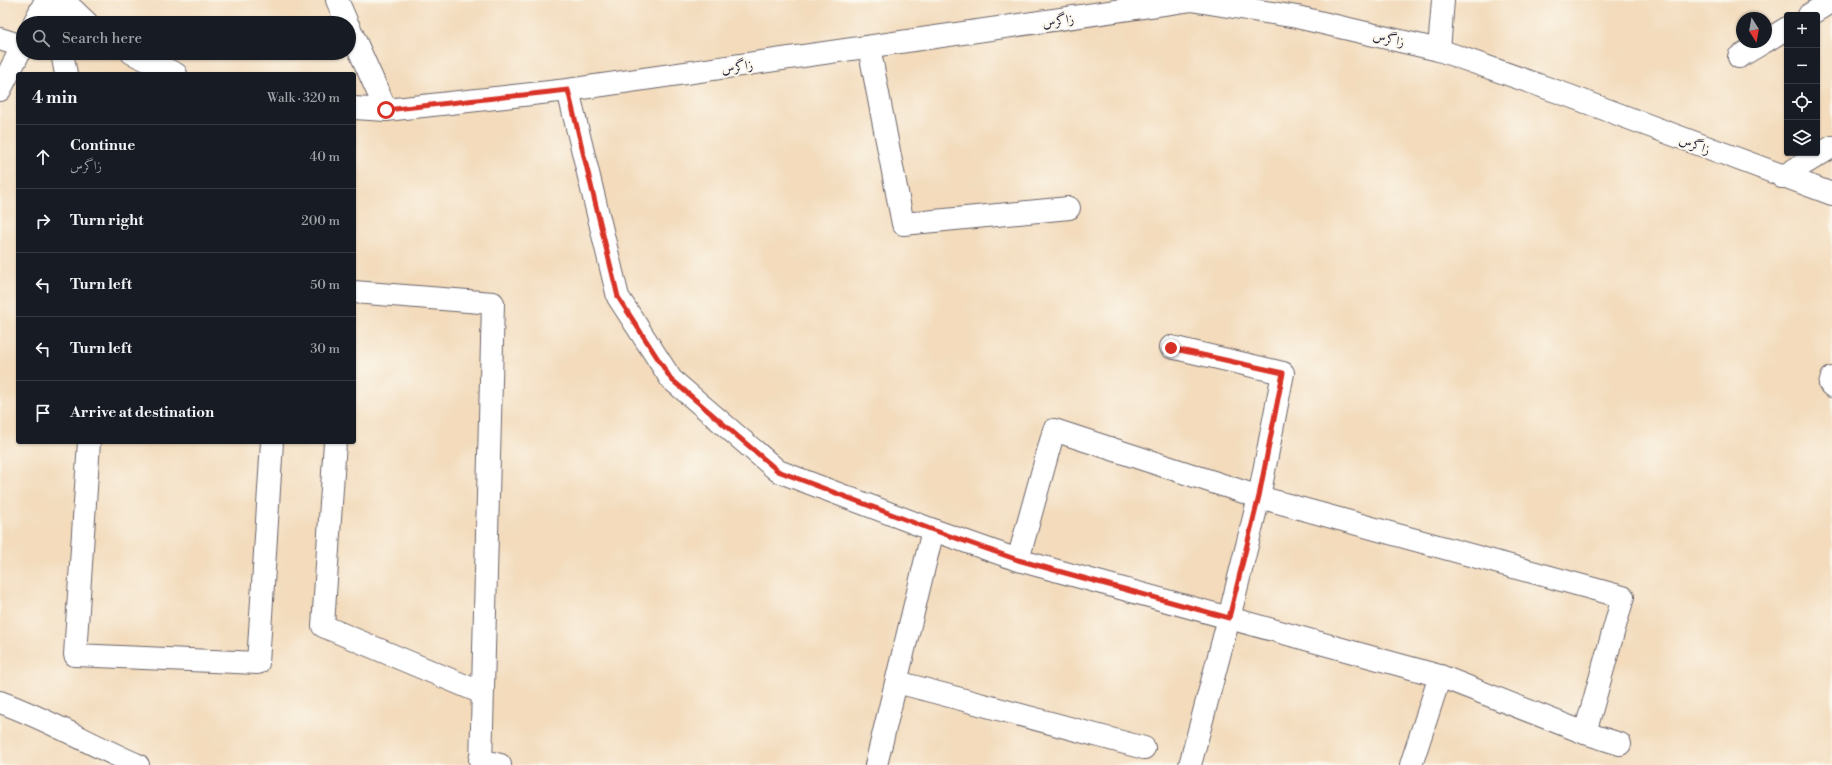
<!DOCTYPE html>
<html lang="en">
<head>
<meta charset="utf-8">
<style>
  :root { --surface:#171b24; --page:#20242c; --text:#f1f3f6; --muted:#9ea1a6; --line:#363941 }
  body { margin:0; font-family:"Libre Bodoni",Amiri,serif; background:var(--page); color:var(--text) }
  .controls { position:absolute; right:12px; top:12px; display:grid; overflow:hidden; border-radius:4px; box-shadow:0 1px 3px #0004 }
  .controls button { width:36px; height:36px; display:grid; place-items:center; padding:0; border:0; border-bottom:1px solid var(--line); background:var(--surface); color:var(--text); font:20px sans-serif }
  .compass { position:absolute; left:1736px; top:12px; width:36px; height:36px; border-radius:50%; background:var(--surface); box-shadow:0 1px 3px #0004; rotate:169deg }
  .stop { position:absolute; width:12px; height:12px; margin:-9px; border:3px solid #d93025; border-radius:50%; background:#fff }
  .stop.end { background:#d93025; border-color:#fff; box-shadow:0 1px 4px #0008 }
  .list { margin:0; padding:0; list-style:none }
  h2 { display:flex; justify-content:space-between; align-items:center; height:52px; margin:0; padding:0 16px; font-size:17px }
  h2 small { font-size:13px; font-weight:400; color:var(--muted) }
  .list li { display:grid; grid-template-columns:26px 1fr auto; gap:12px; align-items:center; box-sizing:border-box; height:64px; padding:0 16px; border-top:1px solid var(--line) }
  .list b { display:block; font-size:15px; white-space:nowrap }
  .list p { margin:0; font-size:13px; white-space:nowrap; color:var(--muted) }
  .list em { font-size:13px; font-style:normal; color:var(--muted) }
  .icon { flex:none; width:22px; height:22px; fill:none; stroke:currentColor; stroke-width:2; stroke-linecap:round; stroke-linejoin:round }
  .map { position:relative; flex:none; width:1832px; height:765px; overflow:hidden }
  .search { position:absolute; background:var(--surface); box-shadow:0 1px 3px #0004; left:16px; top:16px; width:340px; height:44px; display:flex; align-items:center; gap:10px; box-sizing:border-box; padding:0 14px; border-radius:22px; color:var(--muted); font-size:15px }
  .panel { position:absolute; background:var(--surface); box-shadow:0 1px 3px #0004; left:16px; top:72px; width:340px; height:372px; border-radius:4px }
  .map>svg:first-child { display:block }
</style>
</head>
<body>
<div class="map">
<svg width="1832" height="765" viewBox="0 0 1832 765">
  <rect width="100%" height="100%" fill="#fbf7ec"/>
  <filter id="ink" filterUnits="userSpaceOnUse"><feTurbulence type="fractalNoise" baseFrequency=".025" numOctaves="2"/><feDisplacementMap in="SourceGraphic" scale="8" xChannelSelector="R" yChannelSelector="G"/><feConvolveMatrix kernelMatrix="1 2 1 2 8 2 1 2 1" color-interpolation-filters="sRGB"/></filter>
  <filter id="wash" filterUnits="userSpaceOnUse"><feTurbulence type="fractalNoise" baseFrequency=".012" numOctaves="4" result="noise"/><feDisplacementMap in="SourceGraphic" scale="16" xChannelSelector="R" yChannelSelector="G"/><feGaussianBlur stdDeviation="0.9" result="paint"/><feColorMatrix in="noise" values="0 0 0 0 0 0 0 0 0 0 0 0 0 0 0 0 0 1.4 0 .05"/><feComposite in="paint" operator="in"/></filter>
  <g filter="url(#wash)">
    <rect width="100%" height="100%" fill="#f3dbbc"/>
  </g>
  <g filter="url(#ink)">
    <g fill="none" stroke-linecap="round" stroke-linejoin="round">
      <!-- minor casing -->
      <g stroke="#6b6368" stroke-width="24">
        <g id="minor">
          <path d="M 53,0 L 57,23"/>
          <path d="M 63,0 L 87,23"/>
          <path d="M 337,0 L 347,23"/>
          <path d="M 1809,15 L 1832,1"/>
          <path d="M 34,23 L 46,0"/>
          <path d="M 349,27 L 386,110"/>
          <path d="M 0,39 L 22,46"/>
          <path d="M 1766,41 L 1787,28"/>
          <path d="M 869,47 L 903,224 L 1069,208"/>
          <path d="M 1439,50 L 1443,0"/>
          <path d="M 62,53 L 66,74"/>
          <path d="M 132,53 L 176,74"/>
          <path d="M 1739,57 L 1764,42"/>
          <path d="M 0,90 L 23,45"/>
          <path d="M 568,90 L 618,297 L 671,379 L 778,471 L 933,530 L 876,765"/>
          <path d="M 354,108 L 386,110 L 568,90 L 1191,0 L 1297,17 L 1439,50 L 1567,95 L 1832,194"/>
          <path d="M 1782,177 L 1832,147"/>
          <path d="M 354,292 L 493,303 L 481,765"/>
          <path d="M 1171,347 L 1283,373 L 1259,497 L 1229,618 L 1190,765"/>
          <path d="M 1832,378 L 1830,384 L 1832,386"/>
          <path d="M 89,442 L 75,655 L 258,663 L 272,442"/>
          <path d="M 335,442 L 323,626 L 482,693"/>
          <path d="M 933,530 L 1018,560 L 1440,676 L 1585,733 L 1620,744"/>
          <path d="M 1018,560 L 1054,430 L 1259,497 L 1623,597 L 1585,733"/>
          <path d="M 897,682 L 1144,748"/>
          <path d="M 0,702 C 48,719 91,745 138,765"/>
          <path d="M 480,760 L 500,765"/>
          <path d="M 1411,765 L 1440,676"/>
        </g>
      </g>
      <!-- minor -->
      <use href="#minor" stroke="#fff" stroke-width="22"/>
    </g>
  </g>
  <g fill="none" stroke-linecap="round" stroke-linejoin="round" filter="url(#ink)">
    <!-- route -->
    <path stroke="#d93025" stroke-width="5" d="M 386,110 L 568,90 L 618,297 L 671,379 L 778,471 L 933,530 L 1018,560 L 1229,618 L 1259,496 L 1283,373 L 1171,348"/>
  </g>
  <g text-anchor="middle" stroke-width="4" stroke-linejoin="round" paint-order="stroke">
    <!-- street labels -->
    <g font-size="13" fill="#22223b" stroke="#fbf7ec">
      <text transform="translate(1058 20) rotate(-8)" y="5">زاگرس</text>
      <text transform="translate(1389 38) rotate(13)" y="5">زاگرس</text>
      <text transform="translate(737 66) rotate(-8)" y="5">زاگرس</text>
      <text transform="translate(1695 144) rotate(21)" y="5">زاگرس</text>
    </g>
  </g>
</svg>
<div class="controls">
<button>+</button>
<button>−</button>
<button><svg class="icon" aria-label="locate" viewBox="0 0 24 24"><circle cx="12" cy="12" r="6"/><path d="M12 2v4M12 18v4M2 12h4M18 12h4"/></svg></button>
<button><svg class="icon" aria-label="layers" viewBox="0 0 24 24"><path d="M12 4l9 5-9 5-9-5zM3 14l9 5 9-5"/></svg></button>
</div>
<svg class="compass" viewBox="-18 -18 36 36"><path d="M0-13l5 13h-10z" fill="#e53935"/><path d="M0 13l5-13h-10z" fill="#9ea1a6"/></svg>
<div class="stop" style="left:386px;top:110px"></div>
<div class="stop end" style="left:1171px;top:348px"></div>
<div class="search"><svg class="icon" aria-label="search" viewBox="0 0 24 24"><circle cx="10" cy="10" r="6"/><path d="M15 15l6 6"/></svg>Search here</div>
<section class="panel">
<h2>4 min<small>Walk · 320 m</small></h2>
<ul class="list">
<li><svg class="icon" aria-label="ahead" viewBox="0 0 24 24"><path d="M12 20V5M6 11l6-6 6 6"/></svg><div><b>Continue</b><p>زاگرس</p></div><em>40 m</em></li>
<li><svg class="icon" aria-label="right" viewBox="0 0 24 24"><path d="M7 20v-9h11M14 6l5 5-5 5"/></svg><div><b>Turn right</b></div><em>200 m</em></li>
<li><svg class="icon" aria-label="left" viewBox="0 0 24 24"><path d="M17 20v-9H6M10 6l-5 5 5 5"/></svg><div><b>Turn left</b></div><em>50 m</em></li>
<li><svg class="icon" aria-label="left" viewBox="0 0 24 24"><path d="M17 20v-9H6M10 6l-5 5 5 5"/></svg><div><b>Turn left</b></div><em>30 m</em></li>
<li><svg class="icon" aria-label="arrive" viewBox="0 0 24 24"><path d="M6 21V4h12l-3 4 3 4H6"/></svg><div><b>Arrive at destination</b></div></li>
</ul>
</section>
</div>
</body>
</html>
